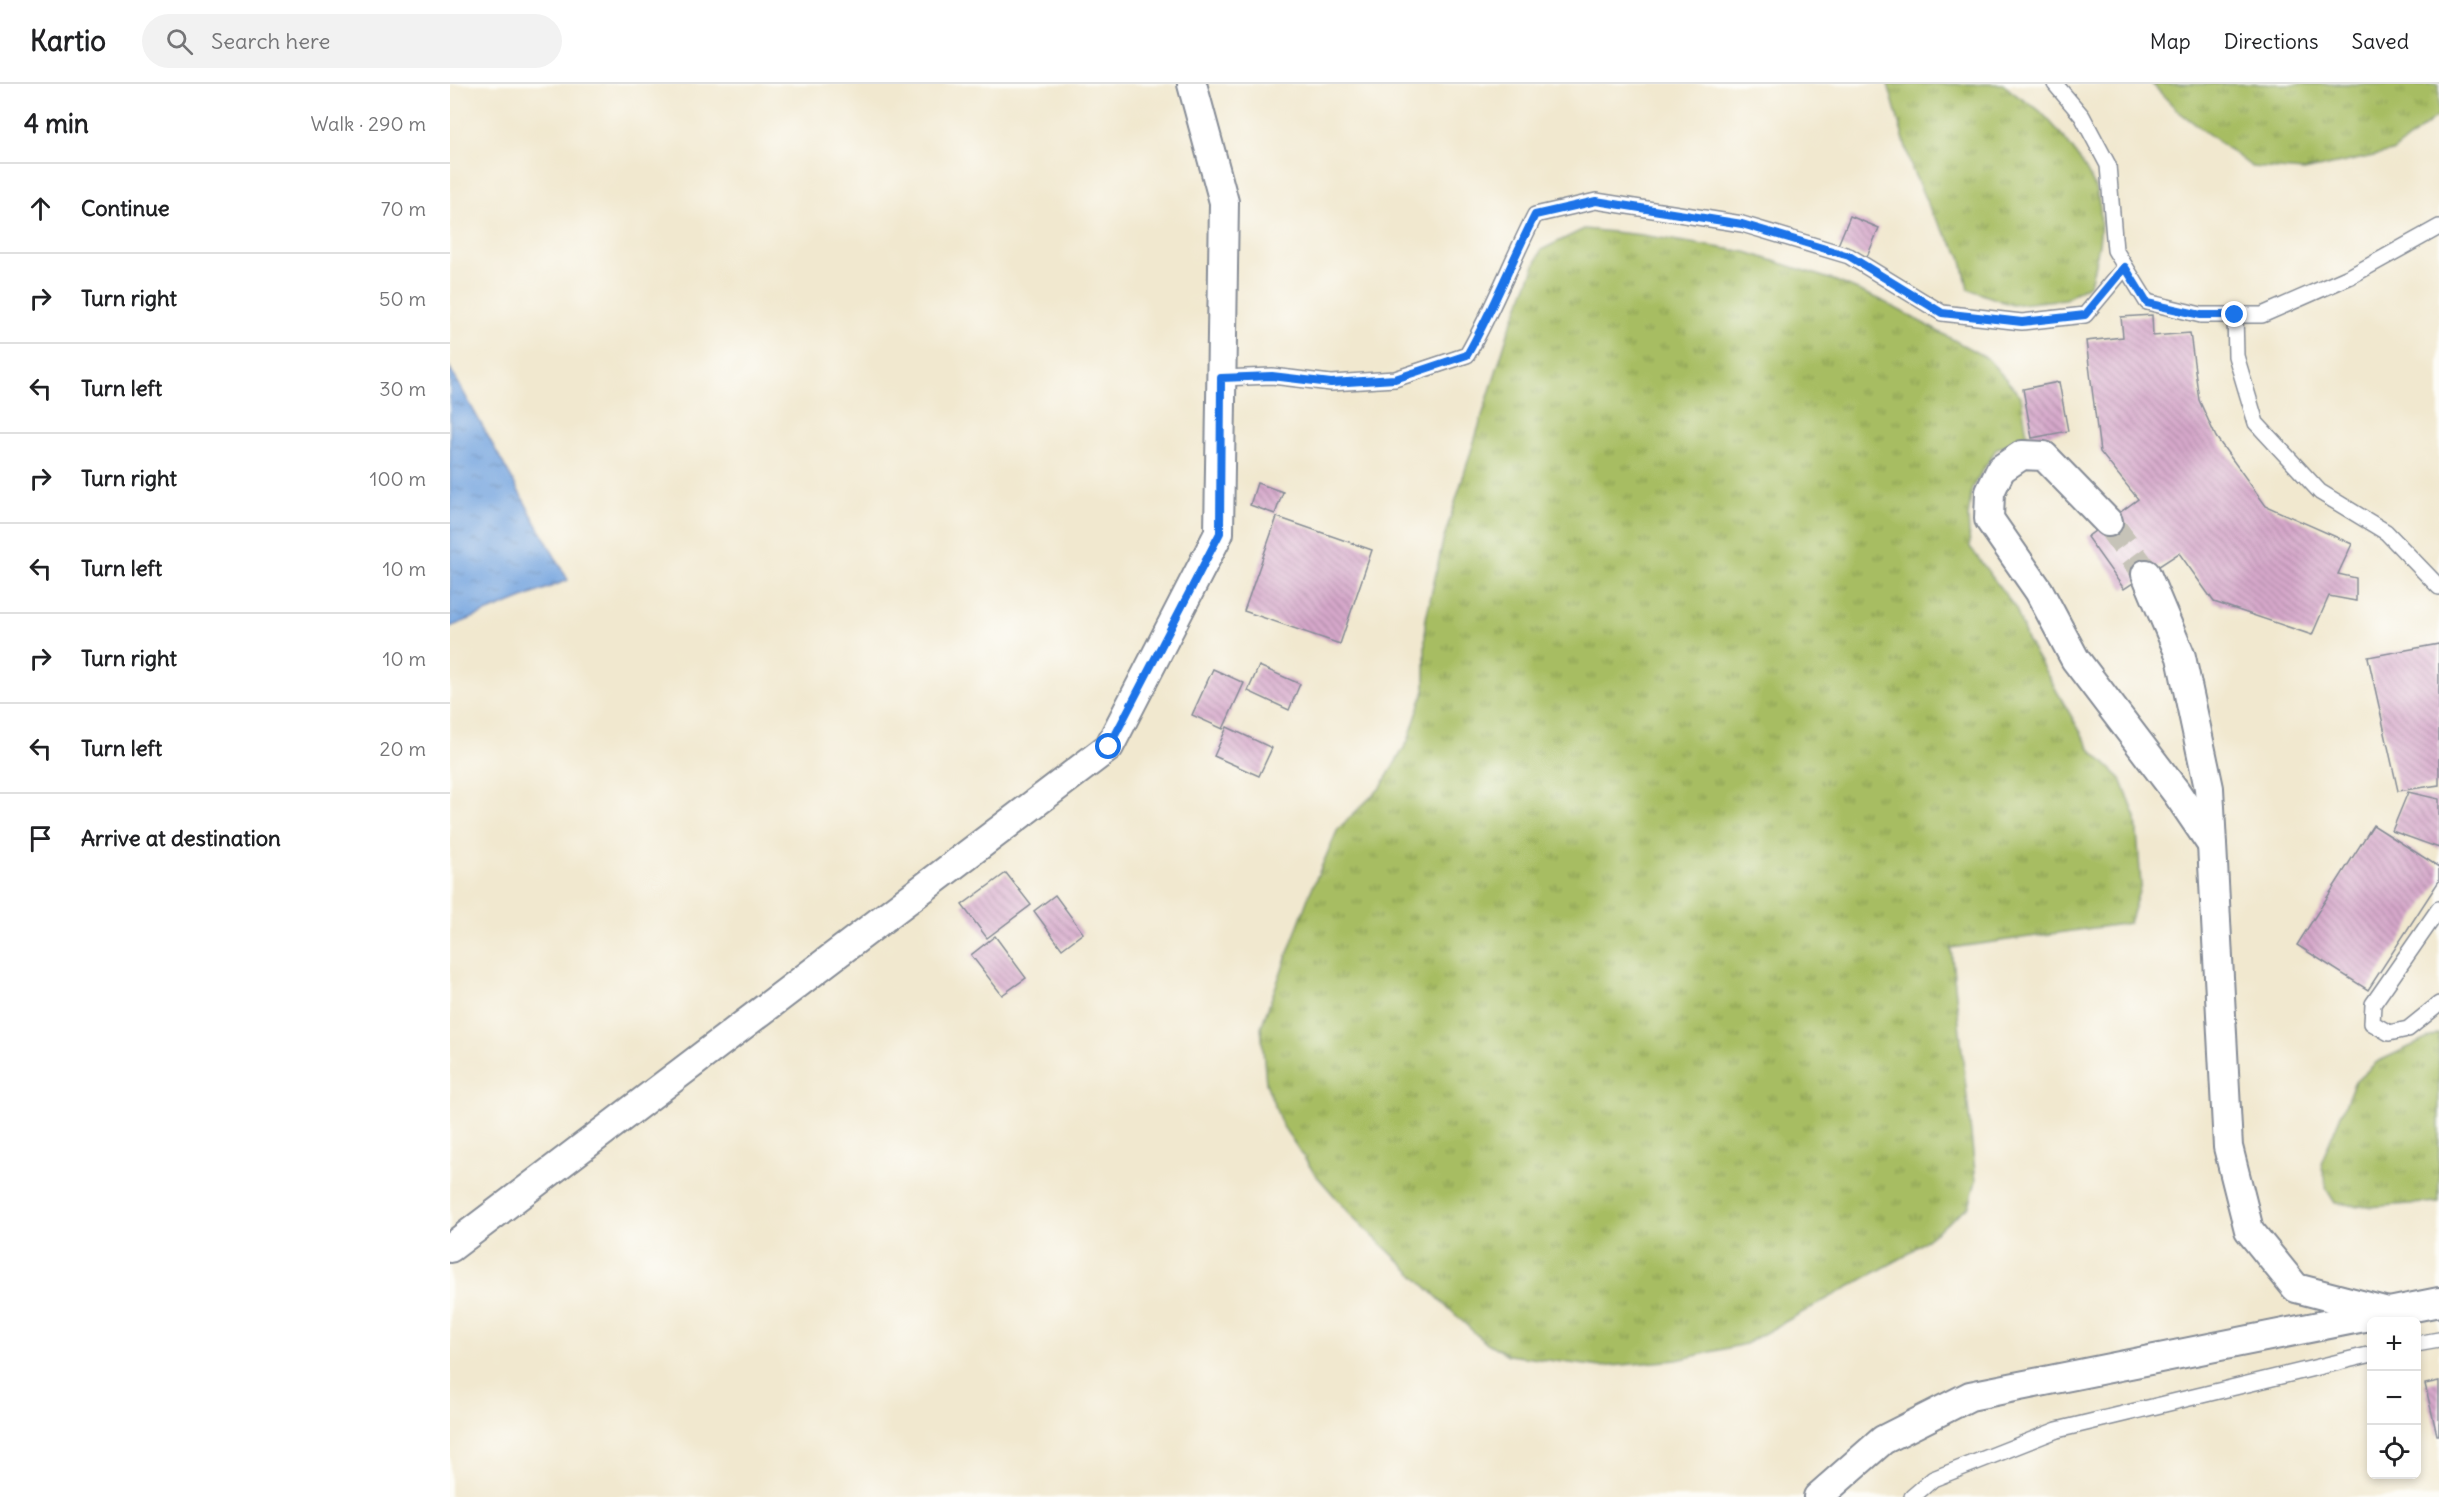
<!DOCTYPE html>
<html lang="en">
<head>
<meta charset="utf-8">
<style>
  :root { --surface:#fff; --page:#f2f2f2; --text:#202124; --muted:#757577; --line:#e0e0e0 }
  body { margin:0; font-family:Delius,sans-serif; background:var(--page); color:var(--text) }
  .controls { position:absolute; right:18px; bottom:18px; display:grid; overflow:hidden; border-radius:9px; box-shadow:0 3px 9px #0003 }
  .controls button { width:54px; height:54px; display:grid; place-items:center; padding:0; border:0; border-bottom:2px solid var(--line); background:var(--surface); color:var(--text); font:30px sans-serif }
  .stop { position:absolute; width:18px; height:18px; margin:-14px; border:4px solid #1a73e8; border-radius:50%; background:#fff }
  .stop.end { background:#1a73e8; border-color:#fff; box-shadow:0 2px 6px #0008 }
  .list { margin:0; padding:0; list-style:none }
  h2 { display:flex; justify-content:space-between; align-items:center; height:78px; margin:0; padding:0 24px; font-size:26px }
  h2 small { font-size:20px; font-weight:400; color:var(--muted) }
  .list li { display:grid; grid-template-columns:39px 1fr auto; gap:18px; align-items:center; box-sizing:border-box; height:90px; padding:0 24px; border-top:2px solid var(--line) }
  .list b { display:block; font-size:22px; white-space:nowrap }
  .list em { font-size:20px; font-style:normal; color:var(--muted) }
  .icon { flex:none; width:33px; height:33px; fill:none; stroke:currentColor; stroke-width:2; stroke-linecap:round; stroke-linejoin:round }
  .map { position:relative; flex:none; width:1989px; height:1413px; overflow:hidden }
  header { display:flex; align-items:center; gap:36px; box-sizing:border-box; height:84px; padding:0 30px; background:var(--surface); border-bottom:2px solid var(--line) }
  header strong { font-size:28px }
  nav { display:flex; gap:33px; margin-inline-start:auto; font-size:21px }
  .search { width:420px; height:54px; background:var(--page); display:flex; align-items:center; gap:15px; box-sizing:border-box; padding:0 21px; border-radius:33px; color:var(--muted); font-size:22px }
  main { display:flex }
  aside { flex:1; background:var(--surface) }
  .map>svg:first-child { display:block }
</style>
</head>
<body>
<header>
<strong>Kartio</strong>
<div class="search"><svg class="icon" aria-label="search" viewBox="0 0 24 24"><circle cx="10" cy="10" r="6"/><path d="M15 15l6 6"/></svg>Search here</div>
<nav><a>Map</a><a>Directions</a><a>Saved</a></nav>
</header>
<main>
<aside>
<h2>4 min<small>Walk · 290 m</small></h2>
<ul class="list">
<li><svg class="icon" aria-label="ahead" viewBox="0 0 24 24"><path d="M12 20V5M6 11l6-6 6 6"/></svg><div><b>Continue</b></div><em>70 m</em></li>
<li><svg class="icon" aria-label="right" viewBox="0 0 24 24"><path d="M7 20v-9h11M14 6l5 5-5 5"/></svg><div><b>Turn right</b></div><em>50 m</em></li>
<li><svg class="icon" aria-label="left" viewBox="0 0 24 24"><path d="M17 20v-9H6M10 6l-5 5 5 5"/></svg><div><b>Turn left</b></div><em>30 m</em></li>
<li><svg class="icon" aria-label="right" viewBox="0 0 24 24"><path d="M7 20v-9h11M14 6l5 5-5 5"/></svg><div><b>Turn right</b></div><em>100 m</em></li>
<li><svg class="icon" aria-label="left" viewBox="0 0 24 24"><path d="M17 20v-9H6M10 6l-5 5 5 5"/></svg><div><b>Turn left</b></div><em>10 m</em></li>
<li><svg class="icon" aria-label="right" viewBox="0 0 24 24"><path d="M7 20v-9h11M14 6l5 5-5 5"/></svg><div><b>Turn right</b></div><em>10 m</em></li>
<li><svg class="icon" aria-label="left" viewBox="0 0 24 24"><path d="M17 20v-9H6M10 6l-5 5 5 5"/></svg><div><b>Turn left</b></div><em>20 m</em></li>
<li><svg class="icon" aria-label="arrive" viewBox="0 0 24 24"><path d="M6 21V4h12l-3 4 3 4H6"/></svg><div><b>Arrive at destination</b></div></li>
</ul>
</aside>
<div class="map">
<svg width="1989" height="1413" viewBox="0 0 1989 1413">
  <defs>
    <pattern id="grass-tufts" width="24" height="20" patternUnits="userSpaceOnUse" patternTransform="scale(1.5)"><rect width="24" height="20" fill="#a7bd62"/><path d="M3 7l-1-3M5 7V3M7 7l1-3M15 17l-1-3M17 17v-4M19 17l1-3" fill="none" stroke="#879a54"/></pattern>
    <pattern id="water-ripples" width="26" height="14" patternUnits="userSpaceOnUse" patternTransform="scale(1.5)"><rect width="26" height="14" fill="#76a5df"/><path d="M2 4q2-2 4 0t4 0M15 11q2-2 4 0t4 0" fill="none" stroke="#6087b8"/></pattern>
    <pattern id="building-back-hatch" width="6" height="6" patternUnits="userSpaceOnUse" patternTransform="scale(1.5)"><rect width="6" height="6" fill="#d6a8ca"/><path d="M-1 5l2 2M0 0l6 6M5-1l2 2" fill="none" stroke="#ad89a7"/></pattern>
  </defs>
  <rect width="100%" height="100%" fill="#fdfcf7"/>
  <filter id="ink" filterUnits="userSpaceOnUse"><feTurbulence type="fractalNoise" baseFrequency=".0167" numOctaves="2"/><feDisplacementMap in="SourceGraphic" scale="12" xChannelSelector="R" yChannelSelector="G"/><feConvolveMatrix kernelMatrix="1 2 1 2 8 2 1 2 1" color-interpolation-filters="sRGB"/></filter>
  <filter id="wash" filterUnits="userSpaceOnUse"><feTurbulence type="fractalNoise" baseFrequency=".008" numOctaves="4" result="noise"/><feDisplacementMap in="SourceGraphic" scale="24" xChannelSelector="R" yChannelSelector="G"/><feGaussianBlur stdDeviation="1.35" result="paint"/><feColorMatrix in="noise" values="0 0 0 0 0 0 0 0 0 0 0 0 0 0 0 0 0 1.4 0 .05"/><feComposite in="paint" operator="in"/></filter>
  <g filter="url(#wash)">
    <rect width="100%" height="100%" fill="#f1e8cf"/>
    <!-- grass -->
    <g fill="url(#grass-tufts)" stroke="#617660" stroke-width="1.5">
      <path d="M 1438,0 L 1554,0 C 1566,14 1578,17 1590,27 C 1610,47 1642,86 1648,114 C 1655,142 1647,173 1640,200 L 1615,215 L 1562,221 L 1518,205 L 1511,172 L 1482,130 L 1462,85 Z"/>
      <path d="M 1702,0 L 1989,0 L 1989,31 L 1942,68 L 1854,87 L 1802,83 L 1728,27 Z"/>
      <path d="M 1134,145 L 1192,151 L 1296,168 L 1386,197 L 1429,215 L 1537,274 L 1571,312 L 1578,357 L 1547,364 L 1522,404 L 1518,434 L 1520,463 L 1566,525 L 1577,556 L 1641,666 L 1671,695 L 1686,734 L 1691,801 L 1679,839 L 1501,864 L 1526,1097 L 1519,1122 L 1455,1172 L 1295,1260 L 1227,1276 L 1151,1283 L 1058,1271 L 1032,1256 L 904,1134 L 865,1090 L 832,1041 L 816,999 L 811,943 L 859,811 L 888,745 L 931,703 L 958,657 L 975,605 L 975,539 L 993,457 L 1059,246 L 1091,166 Z"/>
      <path d="M 1989,949 L 1989,1118 L 1918,1123 L 1885,1119 L 1877,1106 L 1871,1079 L 1904,999 L 1927,978 Z"/>
    </g>
    <!-- water -->
    <path fill="url(#water-ripples)" stroke="#486a9e" stroke-width="1.5" d="M 0,284 L 118,496 L 0,543 Z"/>
    <g id="blocks">
      <!-- building -->
      <g fill="url(#building-back-hatch)">
        <path d="M 1400,132 L 1429,144 L 1417,173 L 1388,161 Z"/>
        <path d="M 1702,231 L 1703,252 L 1740,249 L 1749,316 L 1766,353 L 1816,422 L 1902,460 L 1888,490 L 1906,494 L 1906,517 L 1879,512 L 1862,551 L 1764,518 L 1729,469 L 1674,505 L 1637,453 L 1688,415 L 1650,368 L 1636,257 L 1673,253 L 1671,233 Z"/>
        <path d="M 1609,298 L 1618,347 L 1582,354 L 1573,305 Z"/>
        <path d="M 807,399 L 833,408 L 825,430 L 800,421 Z"/>
        <path d="M 827,433 L 922,466 L 890,560 L 794,527 Z"/>
        <path d="M 1989,560 L 1989,701 L 1948,707 L 1918,573 Z"/>
        <path d="M 809,582 L 850,600 L 839,626 L 798,607 Z"/>
        <path d="M 763,585 L 794,599 L 773,645 L 742,631 Z"/>
        <path d="M 777,643 L 822,664 L 809,692 L 764,672 Z"/>
        <path d="M 1958,708 L 1989,715 L 1989,764 L 1942,747 Z"/>
        <path d="M 1923,741 L 1989,783 L 1989,797 L 1918,906 L 1847,861 Z"/>
        <path d="M 556,789 L 581,821 L 537,854 L 512,821 Z"/>
        <path d="M 605,811 L 633,849 L 612,865 L 584,827 Z"/>
        <path d="M 545,852 L 576,894 L 552,911 L 521,871 Z"/>
        <path d="M 1989,1297 L 1989,1351 L 1987,1351 L 1975,1300 Z"/>
      </g>
    </g>
  </g>
  <g filter="url(#ink)">
    <use href="#blocks" fill-opacity="0" stroke="#868c96" stroke-width="1.5"/>
    <g fill="none" stroke-linecap="round" stroke-linejoin="round">
      <!-- street-tunnel -->
      <path stroke="#c6c3b8" stroke-width="28" stroke-dasharray="28 14" stroke-linecap="butt" d="M 1658,438 L 1696,490"/>
      <!-- lane casing -->
      <g stroke="#868c96" stroke-width="18">
        <g id="lane">
          <path d="M 1605,0 L 1632,32 L 1658,81 L 1665,166 L 1697,218 L 1751,231 L 1812,231 L 1901,192 L 1989,143"/>
          <path d="M 1785,231 L 1786,272 L 1806,339 L 1870,408 L 1936,448 L 1989,503"/>
          <path d="M 771,294 L 822,292 L 881,299 L 945,295 L 1017,271 C 1043,226 1061,178 1085,131 L 1146,117 L 1292,140 L 1399,172 L 1492,229 L 1572,238 L 1635,231 L 1675,183"/>
          <path d="M 1989,825 L 1923,920 L 1922,939 L 1939,949 L 1958,945 L 1989,920"/>
          <path d="M 1966,1260 L 1989,1256"/>
          <path d="M 1462,1413 L 1483,1395 L 1607,1346 L 1922,1270"/>
        </g>
      </g>
      <!-- street casing -->
      <g stroke="#868c96" stroke-width="32">
        <g id="street">
          <path d="M 1658,438 L 1594,372 L 1572,371 L 1551,385 L 1540,408 L 1539,435 L 1589,507 L 1625,575 L 1726,708 L 1762,761"/>
          <path d="M 1696,490 L 1731,573 L 1759,704 L 1778,1063 L 1799,1146 L 1846,1204 L 1938,1228"/>
          <path d="M 0,1164 L 659,663 L 769,449 L 774,118 L 742,0"/>
          <path d="M 1368,1413 L 1433,1356 L 1520,1312 L 1989,1218"/>
        </g>
      </g>
      <!-- lane -->
      <use href="#lane" stroke="#fff" stroke-width="15"/>
      <!-- street -->
      <use href="#street" stroke="#fff" stroke-width="28"/>
    </g>
  </g>
  <g fill="none" stroke-linecap="round" stroke-linejoin="round" filter="url(#ink)">
    <!-- route -->
    <path stroke="#1a73e8" stroke-width="8" d="M 659,663 L 770,449 L 771,294 L 822,292 L 881,299 L 945,295 L 1017,271 C 1043,226 1061,178 1085,131 L 1146,117 L 1292,140 L 1399,172 L 1492,229 L 1572,238 L 1635,231 L 1675,183 L 1697,219 L 1751,231 L 1785,231"/>
  </g>
</svg>
<div class="controls">
<button>+</button>
<button>−</button>
<button><svg class="icon" aria-label="locate" viewBox="0 0 24 24"><circle cx="12" cy="12" r="6"/><path d="M12 2v4M12 18v4M2 12h4M18 12h4"/></svg></button>
</div>
<div class="stop" style="left:659px;top:663px"></div>
<div class="stop end" style="left:1785px;top:231px"></div>
</div>
</main>
</body>
</html>
